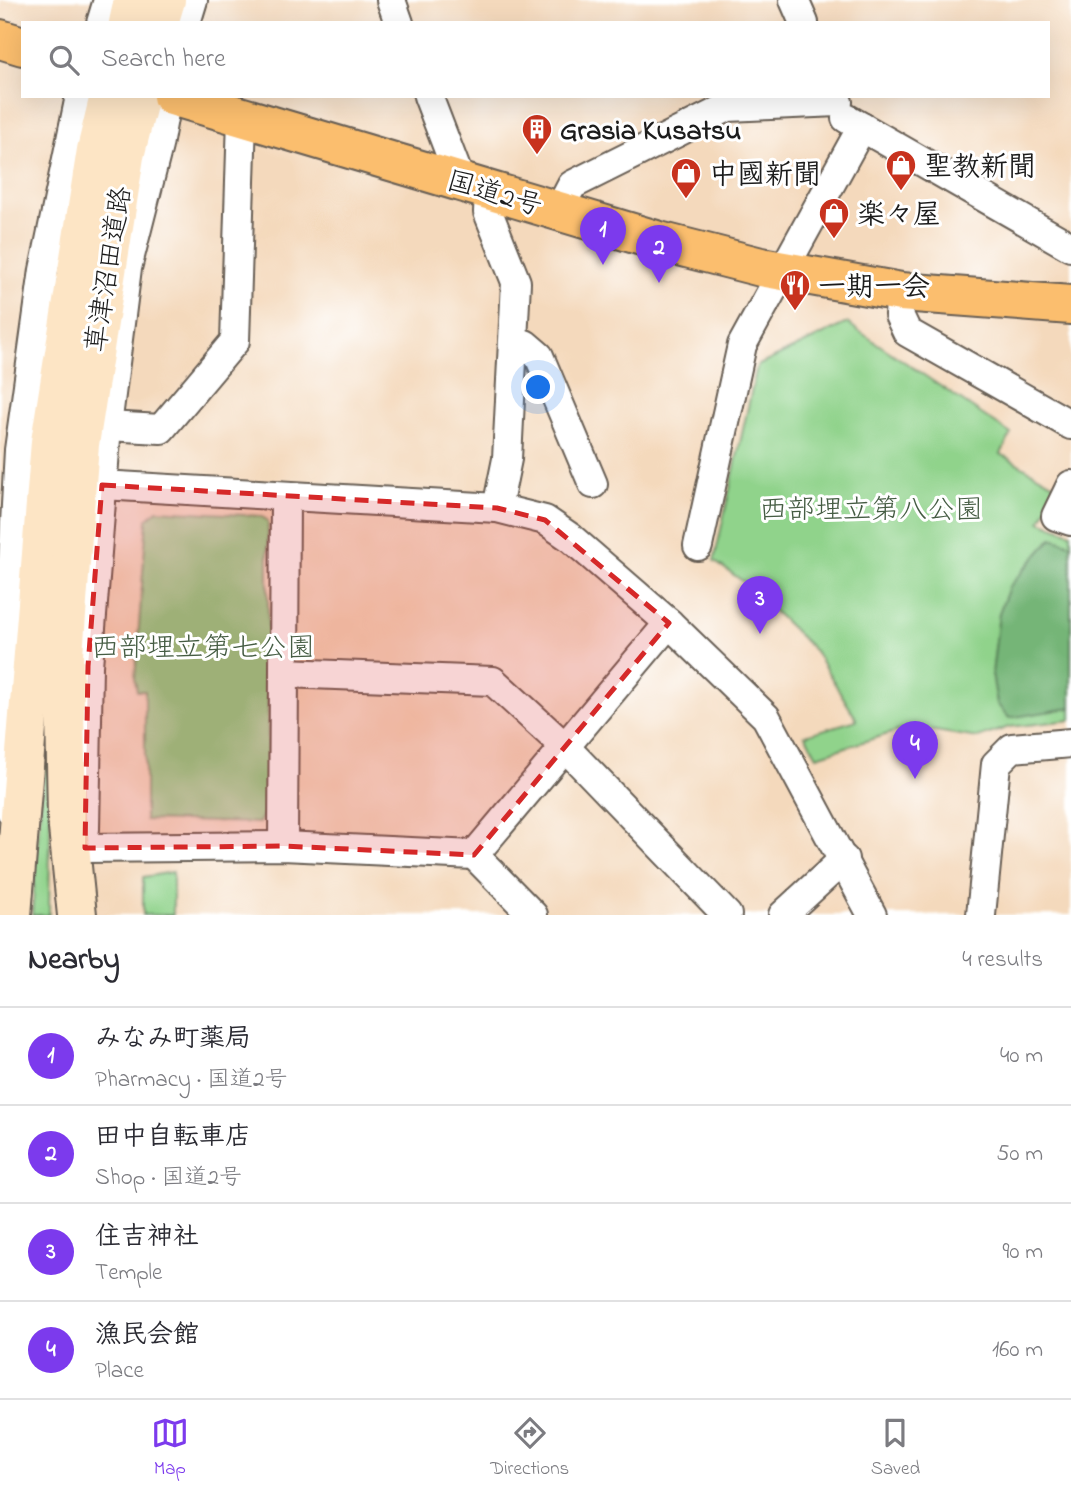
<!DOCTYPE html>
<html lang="en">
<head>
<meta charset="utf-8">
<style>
  :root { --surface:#fff; --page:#f2f2f3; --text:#2b2b33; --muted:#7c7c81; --line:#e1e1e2; --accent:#7c3aed }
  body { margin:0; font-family:"Indie Flower","Klee One",sans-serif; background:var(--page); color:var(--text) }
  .you { position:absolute; left:539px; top:388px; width:24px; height:24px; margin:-18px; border:5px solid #fff; border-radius:50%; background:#1a73e8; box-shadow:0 0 0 10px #1a73e833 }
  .badge { display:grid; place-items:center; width:46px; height:46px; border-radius:50%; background:var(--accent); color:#fff; font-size:23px; font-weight:700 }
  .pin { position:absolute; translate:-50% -58px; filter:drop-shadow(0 2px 4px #0008) }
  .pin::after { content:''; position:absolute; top:37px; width:24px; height:21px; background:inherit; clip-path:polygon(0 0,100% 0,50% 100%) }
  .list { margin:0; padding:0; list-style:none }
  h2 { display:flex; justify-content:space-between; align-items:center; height:91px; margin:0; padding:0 28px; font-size:30px }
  h2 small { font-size:23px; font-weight:400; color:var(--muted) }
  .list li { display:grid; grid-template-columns:46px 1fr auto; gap:21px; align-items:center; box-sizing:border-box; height:98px; padding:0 28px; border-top:2px solid var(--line) }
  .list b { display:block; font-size:26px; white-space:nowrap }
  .list p { margin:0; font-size:23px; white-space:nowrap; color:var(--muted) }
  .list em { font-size:23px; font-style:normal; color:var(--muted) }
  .icon { flex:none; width:38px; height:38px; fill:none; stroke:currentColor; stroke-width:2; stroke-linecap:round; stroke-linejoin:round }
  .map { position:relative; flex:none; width:1071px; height:915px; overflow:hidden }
  .search { position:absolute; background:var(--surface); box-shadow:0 7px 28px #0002; left:21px; right:21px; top:21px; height:77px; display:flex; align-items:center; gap:18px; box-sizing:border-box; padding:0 24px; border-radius:0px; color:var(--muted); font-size:26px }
  .sheet { height:483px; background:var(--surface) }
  nav { display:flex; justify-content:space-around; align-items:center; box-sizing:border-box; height:98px; border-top:2px solid var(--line); background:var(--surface); font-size:19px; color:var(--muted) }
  nav a { display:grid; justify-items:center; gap:4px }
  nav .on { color:var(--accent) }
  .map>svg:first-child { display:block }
</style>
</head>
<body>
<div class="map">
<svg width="1071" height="915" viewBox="0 0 1071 915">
  <rect width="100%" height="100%" fill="#fff"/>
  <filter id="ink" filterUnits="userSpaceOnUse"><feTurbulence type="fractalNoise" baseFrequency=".0143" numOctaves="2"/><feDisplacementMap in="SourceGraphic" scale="14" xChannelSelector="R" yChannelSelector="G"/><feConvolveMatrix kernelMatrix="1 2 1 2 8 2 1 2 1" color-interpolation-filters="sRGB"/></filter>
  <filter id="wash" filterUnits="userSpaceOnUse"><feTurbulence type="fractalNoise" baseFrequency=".00686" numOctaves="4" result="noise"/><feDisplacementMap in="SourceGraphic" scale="28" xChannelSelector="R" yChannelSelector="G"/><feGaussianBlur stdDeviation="1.57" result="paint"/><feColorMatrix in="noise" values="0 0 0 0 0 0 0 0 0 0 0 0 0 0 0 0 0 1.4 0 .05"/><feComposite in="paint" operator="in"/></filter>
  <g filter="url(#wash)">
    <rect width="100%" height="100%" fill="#f4d9bc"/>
    <!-- green -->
    <g fill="#90d38b" stroke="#567854" stroke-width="2">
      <path d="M 847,323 L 1011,434 L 1001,454 L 1059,487 L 1040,521 L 1071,533 L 1071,720 L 1009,727 L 978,738 L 911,727 L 817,756 L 805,735 L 857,720 L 815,651 L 744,582 L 714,561 L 757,366 Z"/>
      <path d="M 157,510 L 261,516 L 268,521 L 268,807 L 259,823 L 145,820 L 145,691 L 137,691 L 135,679 L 147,519 Z"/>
      <path d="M 44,762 L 51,762 L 49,915 L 32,915 Z"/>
      <path d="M 173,872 L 173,915 L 143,915 L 143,877 Z"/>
    </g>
    <!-- forest -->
    <path fill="#74b577" stroke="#48684a" stroke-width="2" d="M 1052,538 L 1071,544 L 1071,708 L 1009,718 L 997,704 L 992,674 L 999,613 L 1009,587 Z"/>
  </g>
  <g filter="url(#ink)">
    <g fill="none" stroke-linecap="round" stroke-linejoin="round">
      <!-- street casing -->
      <g stroke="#685e54" stroke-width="32">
        <g id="street">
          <path d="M 391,0 L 399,23"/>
          <path d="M 794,0 L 804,23"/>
          <path d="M 101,23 L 108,0"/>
          <path d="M 186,23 L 193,0"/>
          <path d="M 428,96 L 461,182"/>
          <path d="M 846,118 L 1071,247"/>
          <path d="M 489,191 L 488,212 L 516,282 L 507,459 L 497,508"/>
          <path d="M 559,210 L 572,185 L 728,107 L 838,102"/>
          <path d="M 901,292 L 899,315 L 907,332 L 1071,425"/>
          <path d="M 514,342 L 525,344 L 539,356 L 593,484"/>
          <path d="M 107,426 L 161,429 L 235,341 L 242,118"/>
          <path d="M 102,485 L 497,508 L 545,520 L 571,538 L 669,623 L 766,717 L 872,915"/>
          <path d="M 1071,485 L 1056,516 L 1071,521"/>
          <path d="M 698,546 L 742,345 L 862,127"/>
          <path d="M 284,673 L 493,681 L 565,747 L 727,915"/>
          <path d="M 11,811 L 2,762 L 19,450 L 44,270 L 80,96"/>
          <path d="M 85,829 L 88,666 L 107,426 L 127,268 L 158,146 L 167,96"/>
          <path d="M 283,846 L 285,496"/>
          <path d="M 85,848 L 283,846 L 474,855 L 533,915"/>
          <path d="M 474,855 L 669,623"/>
          <path d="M 783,915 L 844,859"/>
          <path d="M 981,915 L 996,764 L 1012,748 L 1071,743"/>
        </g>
      </g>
      <!-- secondary casing -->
      <g stroke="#685e54" stroke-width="42">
        <g id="secondary">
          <path d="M 128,23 L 133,0"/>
          <path d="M 159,23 L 166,0"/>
          <path d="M 12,915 L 50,442 L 96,150 L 109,96"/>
          <path d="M 77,915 L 67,818 L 64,654 L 80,444 L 125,156 L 140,96"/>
        </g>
      </g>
      <!-- highway casing -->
      <g stroke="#685e54" stroke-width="42">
        <g id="highway">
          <path d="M 0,39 L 23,46"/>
          <path d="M 172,96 L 659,241 L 761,267 L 901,292 L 1071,305"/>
        </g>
      </g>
      <!-- street -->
      <use href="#street" stroke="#fff" stroke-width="28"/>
      <!-- secondary -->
      <use href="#secondary" stroke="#fde5c5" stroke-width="38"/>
      <!-- highway -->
      <use href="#highway" stroke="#fbbe6e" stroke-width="38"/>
    </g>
  </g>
  <!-- marked area -->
  <path fill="#d62828" fill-opacity="0.2" stroke="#d62828" stroke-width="5" stroke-dasharray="14 9" stroke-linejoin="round" d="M 102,485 L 497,508 L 545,520 L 669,623 L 474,855 L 283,846 L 85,848 L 88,666 Z"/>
  <!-- icons -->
  <defs>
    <g id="building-pin" transform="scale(1.575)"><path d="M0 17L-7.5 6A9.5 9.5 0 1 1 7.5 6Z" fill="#c8321e" stroke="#fff"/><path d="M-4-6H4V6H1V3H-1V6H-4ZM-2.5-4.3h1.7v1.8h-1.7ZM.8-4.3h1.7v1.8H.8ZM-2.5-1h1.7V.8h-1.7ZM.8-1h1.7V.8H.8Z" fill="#fff"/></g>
    <g id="shop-pin" transform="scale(1.575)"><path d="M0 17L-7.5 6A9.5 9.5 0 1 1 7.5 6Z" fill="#c8321e" stroke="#fff"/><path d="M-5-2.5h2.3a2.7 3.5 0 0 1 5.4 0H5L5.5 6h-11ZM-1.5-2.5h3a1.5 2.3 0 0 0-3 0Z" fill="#fff"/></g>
    <g id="restaurant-pin" transform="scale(1.575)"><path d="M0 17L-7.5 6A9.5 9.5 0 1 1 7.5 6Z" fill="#c8321e" stroke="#fff"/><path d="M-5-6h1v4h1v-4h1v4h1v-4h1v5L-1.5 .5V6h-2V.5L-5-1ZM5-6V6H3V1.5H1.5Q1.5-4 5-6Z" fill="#fff"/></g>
  </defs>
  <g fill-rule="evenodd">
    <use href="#building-pin" x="537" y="129"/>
    <use href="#shop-pin" x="901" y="165"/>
    <use href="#shop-pin" x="686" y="173"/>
    <use href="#shop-pin" x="834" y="213"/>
    <use href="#restaurant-pin" x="795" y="285"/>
  </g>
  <g text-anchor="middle" stroke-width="6" stroke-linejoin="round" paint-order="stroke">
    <!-- poi labels -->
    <g font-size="28" font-weight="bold" fill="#1c1c1c" stroke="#fff" text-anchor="start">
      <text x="560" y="139">Grasia Kusatsu</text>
      <text x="924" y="175">聖教新聞</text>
      <text x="709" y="183">中國新聞</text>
      <text x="857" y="223">楽々屋</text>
      <text x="818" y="295">一期一会</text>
    </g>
    <!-- street labels -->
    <g font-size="28" fill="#1c1c1c" stroke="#fff">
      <text transform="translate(495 192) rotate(16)" y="10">国道2号</text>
      <text transform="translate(107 269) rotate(-81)" y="10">草津沼田道路</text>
    </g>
    <!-- park labels -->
    <g font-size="28" fill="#455c43" stroke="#fff">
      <text x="871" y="518">西部埋立第八公園</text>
      <text x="203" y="656">西部埋立第七公園</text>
    </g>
  </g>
</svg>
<div class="you"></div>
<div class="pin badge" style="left:603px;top:265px">1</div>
<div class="pin badge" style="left:659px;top:283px">2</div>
<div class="pin badge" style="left:760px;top:634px">3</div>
<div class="pin badge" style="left:915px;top:779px">4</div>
<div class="search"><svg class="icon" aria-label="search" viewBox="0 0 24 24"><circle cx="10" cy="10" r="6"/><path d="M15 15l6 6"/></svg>Search here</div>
</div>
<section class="sheet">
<h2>Nearby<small>4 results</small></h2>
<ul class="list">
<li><span class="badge">1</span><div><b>みなみ町薬局</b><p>Pharmacy · 国道2号</p></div><em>40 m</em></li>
<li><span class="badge">2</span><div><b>田中自転車店</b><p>Shop · 国道2号</p></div><em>50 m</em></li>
<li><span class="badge">3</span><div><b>住吉神社</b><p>Temple</p></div><em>90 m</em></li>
<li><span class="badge">4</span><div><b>漁民会館</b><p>Place</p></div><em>160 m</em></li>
</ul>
</section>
<nav>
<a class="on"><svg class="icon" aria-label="map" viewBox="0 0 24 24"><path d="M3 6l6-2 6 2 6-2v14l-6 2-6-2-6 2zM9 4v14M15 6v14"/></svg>Map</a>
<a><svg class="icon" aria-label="directions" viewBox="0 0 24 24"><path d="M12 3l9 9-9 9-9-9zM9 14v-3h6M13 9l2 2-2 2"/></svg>Directions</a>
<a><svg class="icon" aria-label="saved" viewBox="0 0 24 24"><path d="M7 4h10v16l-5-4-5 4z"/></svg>Saved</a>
</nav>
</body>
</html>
